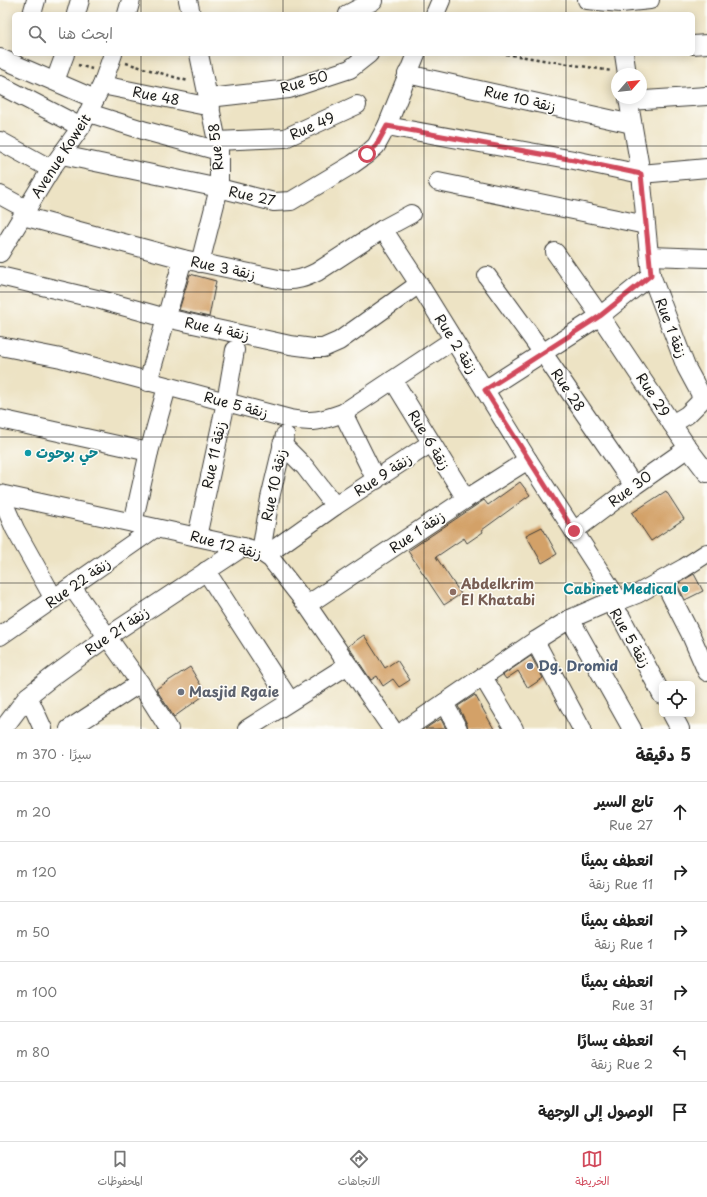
<!DOCTYPE html>
<html lang="ar">
<head>
<meta charset="utf-8">
<style>
  :root { --surface:#fff; --page:#f2f2f2; --text:#222; --muted:#767676; --line:#e0e0e0; --accent:#d1495b }
  body { margin:0; font-family:"Playpen Sans","Playpen Sans Arabic",sans-serif; background:var(--page); color:var(--text); direction:rtl }
  .controls { position:absolute; right:12px; bottom:12px; display:grid; overflow:hidden; border-radius:6px; box-shadow:0 2px 10px #0003 }
  .controls button { width:36px; height:36px; display:grid; place-items:center; padding:0; border:0; border-bottom:1px solid var(--line); background:var(--surface); color:var(--text); font:20px sans-serif }
  .compass { position:absolute; left:611px; top:68px; width:36px; height:36px; border-radius:50%; background:var(--surface); box-shadow:0 2px 10px #0003; rotate:62deg }
  .stop { position:absolute; width:12px; height:12px; margin:-9px; border:3px solid #d1495b; border-radius:50%; background:#fff }
  .stop.end { background:#d1495b; border-color:#fff; box-shadow:0 1px 4px #0008 }
  .list { margin:0; padding:0; list-style:none }
  h2 { display:flex; justify-content:space-between; align-items:center; height:52px; margin:0; padding:0 16px; font-size:17px }
  h2 small { font-size:13px; font-weight:400; color:var(--muted) }
  .list li { display:grid; grid-template-columns:26px 1fr auto; gap:12px; align-items:center; box-sizing:border-box; height:60px; padding:0 16px; border-top:1px solid var(--line) }
  .list b { display:block; font-size:15px; white-space:nowrap }
  .list p { margin:0; font-size:13px; white-space:nowrap; color:var(--muted) }
  .list em { font-size:13px; font-style:normal; color:var(--muted) }
  .icon { flex:none; width:22px; height:22px; fill:none; stroke:currentColor; stroke-width:2; stroke-linecap:round; stroke-linejoin:round }
  .map { position:relative; flex:none; width:707px; height:729px; overflow:hidden; direction:ltr }
  .search { position:absolute; background:var(--surface); box-shadow:0 2px 10px #0003; left:12px; right:12px; top:12px; height:44px; display:flex; align-items:center; gap:10px; box-sizing:border-box; padding:0 14px; border-radius:6px; color:var(--muted); font-size:15px }
  .sheet { height:412px; background:var(--surface) }
  nav { display:flex; justify-content:space-around; align-items:center; box-sizing:border-box; height:56px; border-top:1px solid var(--line); background:var(--surface); font-size:11px; color:var(--muted) }
  nav a { display:grid; justify-items:center; gap:2px }
  nav .on { color:var(--accent) }
  .map>svg:first-child { display:block }
</style>
</head>
<body>
<div class="map">
<svg width="707" height="729" viewBox="0 0 707 729">
  <rect width="100%" height="100%" fill="#fdfcf7"/>
  <filter id="ink" filterUnits="userSpaceOnUse"><feTurbulence type="fractalNoise" baseFrequency=".025" numOctaves="2"/><feDisplacementMap in="SourceGraphic" scale="8" xChannelSelector="R" yChannelSelector="G"/><feConvolveMatrix kernelMatrix="1 2 1 2 8 2 1 2 1" color-interpolation-filters="sRGB"/></filter>
  <filter id="wash" filterUnits="userSpaceOnUse"><feTurbulence type="fractalNoise" baseFrequency=".012" numOctaves="4" result="noise"/><feDisplacementMap in="SourceGraphic" scale="16" xChannelSelector="R" yChannelSelector="G"/><feGaussianBlur stdDeviation="0.9" result="paint"/><feColorMatrix in="noise" values="0 0 0 0 0 0 0 0 0 0 0 0 0 0 0 0 0 1.4 0 .05"/><feComposite in="paint" operator="in"/></filter>
  <g filter="url(#wash)">
    <rect width="100%" height="100%" fill="#ede3c4"/>
    <g id="blocks">
      <!-- building -->
      <g fill="#d3a168">
        <path d="M 190,274 L 216,281 L 209,317 L 179,310 Z"/>
        <path d="M 520,482 L 530,495 L 482,530 L 483,532 L 467,543 L 464,538 L 436,557 L 461,594 L 444,605 L 408,551 L 484,500 L 488,505 Z"/>
        <path d="M 666,491 L 684,519 L 651,541 L 632,513 Z"/>
        <path d="M 542,527 L 557,554 L 542,563 L 526,535 Z"/>
        <path d="M 694,574 L 703,591 L 685,600 L 677,584 Z"/>
        <path d="M 364,635 L 385,668 L 397,660 L 410,680 L 399,687 L 393,679 L 383,686 L 377,676 L 371,680 L 348,646 Z"/>
        <path d="M 531,656 L 543,678 L 528,688 L 518,671 L 506,679 L 503,675 Z"/>
        <path d="M 190,667 L 206,694 L 174,717 L 156,689 Z"/>
        <path d="M 475,695 L 494,729 L 468,729 L 467,724 L 458,706 Z"/>
        <path d="M 441,719 L 446,729 L 425,729 L 432,724 Z"/>
      </g>
    </g>
  </g>
  <g filter="url(#ink)">
    <use href="#blocks" fill-opacity="0" stroke="#3b3a35" stroke-width="1"/>
    <g fill="none" stroke-linecap="round" stroke-linejoin="round">
      <!-- minor casing -->
      <g stroke="#3b3a35" stroke-width="20">
        <g id="minor">
          <path d="M 188,0 L 191,14"/>
          <path d="M 587,0 L 621,3 L 650,0"/>
          <path d="M 32,14 L 36,0"/>
          <path d="M 76,14 L 80,0"/>
          <path d="M 127,14 L 131,0"/>
          <path d="M 348,14 L 373,1"/>
          <path d="M 435,14 L 441,0"/>
          <path d="M 693,45 L 707,44"/>
          <path d="M 199,54 L 219,151 L 219,188 L 200,263"/>
          <path d="M 624,54 L 627,74"/>
          <path d="M 0,58 L 95,99"/>
          <path d="M 407,74 L 632,124"/>
          <path d="M 55,81 L 65,54"/>
          <path d="M 0,85 L 81,127"/>
          <path d="M 102,85 L 211,107"/>
          <path d="M 209,98 L 289,89 L 350,69 L 369,54"/>
          <path d="M 628,98 L 641,174 L 651,275 L 686,367 L 700,393 L 701,401 L 687,415 L 672,424"/>
          <path d="M 629,101 L 707,96"/>
          <path d="M 89,113 L 146,131 L 219,151"/>
          <path d="M 387,126 L 574,160 L 641,174 L 707,168"/>
          <path d="M 0,141 L 51,169"/>
          <path d="M 217,141 L 285,138 L 357,105"/>
          <path d="M 62,155 L 219,188 L 274,202 L 291,201 L 353,164 L 367,154 L 376,146 L 387,126 L 416,54"/>
          <path d="M 438,182 L 646,225"/>
          <path d="M 0,195 L 26,209"/>
          <path d="M 23,216 L 183,259 L 283,280 C 296,281 305,278 317,272 L 383,229 L 411,214"/>
          <path d="M 383,229 L 419,284 L 528,460 L 619,601"/>
          <path d="M 555,252 L 600,316 L 688,448 L 707,473"/>
          <path d="M 0,253 L 51,169 L 81,127 L 102,85 L 113,54"/>
          <path d="M 650,256 L 707,258"/>
          <path d="M 0,276 L 101,300 L 166,318 L 290,345 L 313,348 L 323,348 L 339,341 L 419,284"/>
          <path d="M 487,276 L 543,353 L 634,486"/>
          <path d="M 0,346 L 61,358 L 290,419 C 313,423 321,421 343,413 L 453,340"/>
          <path d="M 393,380 L 466,499"/>
          <path d="M 148,382 L 183,259"/>
          <path d="M 485,390 L 600,316 L 651,275"/>
          <path d="M 343,413 L 376,480"/>
          <path d="M 0,419 L 149,452"/>
          <path d="M 0,494 L 243,547 L 261,552 L 271,559 L 307,605 L 392,729"/>
          <path d="M 0,495 L 15,529 L 54,599"/>
          <path d="M 335,506 L 431,443"/>
          <path d="M 133,523 L 149,452 L 167,387"/>
          <path d="M 574,531 L 634,486 L 688,448"/>
          <path d="M 197,537 L 226,402 L 235,350"/>
          <path d="M 261,552 L 270,498 L 285,435"/>
          <path d="M 266,555 L 335,506 L 305,467 L 282,444"/>
          <path d="M 206,571 L 290,701"/>
          <path d="M 663,580 L 690,633 L 707,672"/>
          <path d="M 72,587 L 140,683 L 169,729"/>
          <path d="M 609,602 L 621,617 L 662,695"/>
          <path d="M 307,605 L 466,499 L 528,460"/>
          <path d="M 570,619 L 632,729"/>
          <path d="M 0,636 L 155,528"/>
          <path d="M 535,641 L 582,729"/>
          <path d="M 483,677 L 514,729"/>
          <path d="M 28,696 L 43,729"/>
          <path d="M 444,703 L 458,729"/>
          <path d="M 672,714 L 680,729"/>
          <path d="M 3,729 L 28,696 L 52,677 L 107,637 L 243,547"/>
          <path d="M 69,729 L 140,683"/>
          <path d="M 247,729 L 348,665"/>
          <path d="M 406,729 L 535,641 L 570,619 L 609,602 L 619,601 L 637,594 L 684,568 L 707,553"/>
        </g>
      </g>
      <!-- path -->
      <g stroke="#3b3a35" stroke-width="2.5" stroke-dasharray="3 3" stroke-linecap="butt">
        <path d="M 506,54 L 612,71"/>
        <path d="M 126,63 L 188,81"/>
        <path d="M 78,65 L 92,69"/>
      </g>
      <!-- minor -->
      <use href="#minor" stroke="#fff" stroke-width="18"/>
    </g>
  </g>
  <g fill="none" stroke-linecap="round" stroke-linejoin="round" filter="url(#ink)">
    <!-- route -->
    <path stroke="#d1495b" stroke-width="5" d="M 367,154 L 376,146 L 387,126 L 574,160 L 641,174 L 651,275 L 600,316 L 485,390 L 574,531"/>
  </g>
  <!-- grid -->
  <path fill="none" stroke="#1c1c1c" stroke-width="1" stroke-opacity="0.55" d="M 141,0 L 141,14M 283,0 L 283,14M 424,0 L 424,14M 566,0 L 566,14M 141,54 L 141,729M 283,54 L 283,729M 424,54 L 424,729M 566,54 L 566,729M 0,146 L 707,146M 0,292 L 707,292M 0,437 L 707,437M 0,583 L 707,583"/>
  <!-- markers -->
  <g fill="#0f9aa8" stroke="#fdfcf7" stroke-width="1.5">
    <circle cx="28" cy="453" r="4"/>
    <circle cx="685" cy="589" r="4"/>
  </g>
  <circle fill="#8d6e63" stroke="#fdfcf7" stroke-width="1.5" cx="453" cy="592" r="4"/>
  <circle fill="#5c6f8a" stroke="#fdfcf7" stroke-width="1.5" cx="530" cy="666" r="4"/>
  <circle fill="#6b7280" stroke="#fdfcf7" stroke-width="1.5" cx="181" cy="692" r="4"/>
  <g text-anchor="middle" stroke-width="3" stroke-linejoin="round" paint-order="stroke">
    <!-- street labels -->
    <g font-size="14" fill="#1c1c1c" stroke="#fdfcf7">
      <text transform="translate(304 82) rotate(-16)" y="5">Rue 50</text>
      <text transform="translate(156 96) rotate(11)" y="5">Rue 48</text>
      <text transform="translate(520 99) rotate(13)" y="5">Rue 10 زنقة</text>
      <text transform="translate(312 126) rotate(-24)" y="5">Rue 49</text>
      <text transform="translate(216 147) rotate(-96)" y="5">Rue 58</text>
      <text transform="translate(61 156) rotate(-57)" y="5">Avenue Koweit</text>
      <text transform="translate(252 196) rotate(12)" y="5">Rue 27</text>
      <text transform="translate(223 268) rotate(12)" y="5">Rue 3 زنقة</text>
      <text transform="translate(671 328) rotate(69)" y="5">Rue 1 زنقة</text>
      <text transform="translate(217 329) rotate(12)" y="5">Rue 4 زنقة</text>
      <text transform="translate(456 344) rotate(58)" y="5">Rue 2 زنقة</text>
      <text transform="translate(568 390) rotate(56)" y="5">Rue 28</text>
      <text transform="translate(653 395) rotate(57)" y="5">Rue 29</text>
      <text transform="translate(236 405) rotate(15)" y="5">Rue 5 زنقة</text>
      <text transform="translate(429 440) rotate(59)" y="5">Rue 6 زنقة</text>
      <text transform="translate(214 455) rotate(-78)" y="5">Rue 11 زنقة</text>
      <text transform="translate(383 475) rotate(-33)" y="5">Rue 9 زنقة</text>
      <text transform="translate(274 485) rotate(-78)" y="5">Rue 10 زنقة</text>
      <text transform="translate(630 489) rotate(-36)" y="5">Rue 30</text>
      <text transform="translate(417 532) rotate(-34)" y="5">Rue 1 زنقة</text>
      <text transform="translate(226 545) rotate(15)" y="5">Rue 12 زنقة</text>
      <text transform="translate(78 583) rotate(-35)" y="5">Rue 22 زنقة</text>
      <text transform="translate(117 631) rotate(-34)" y="5">Rue 21 زنقة</text>
      <text transform="translate(630 638) rotate(60)" y="5">Rue 5 زنقة</text>
    </g>
    <!-- culture labels -->
    <g font-size="14" font-weight="bold" fill="#0d838f" stroke="#fdfcf7" text-anchor="start">
      <text x="36" y="458">حي بوحوت</text>
      <text x="677" y="594" text-anchor="end">Cabinet Medical</text>
    </g>
    <!-- education labels -->
    <g font-size="14" font-weight="bold" fill="#785e54" stroke="#fdfcf7" text-anchor="start">
      <text x="461" y="589">Abdelkrim<tspan x="461" dy="16">El Khatabi</tspan></text>
    </g>
    <!-- service labels -->
    <g font-size="14" font-weight="bold" fill="#4e5e75" stroke="#fdfcf7" text-anchor="start">
      <text x="538" y="671">Dg. Dromid</text>
    </g>
    <!-- worship labels -->
    <g font-size="14" font-weight="bold" fill="#5b616d" stroke="#fdfcf7" text-anchor="start">
      <text x="189" y="697">Masjid Rgaie</text>
    </g>
  </g>
</svg>
<div class="controls">
<button><svg class="icon" aria-label="locate" viewBox="0 0 24 24"><circle cx="12" cy="12" r="6"/><path d="M12 2v4M12 18v4M2 12h4M18 12h4"/></svg></button>
</div>
<svg class="compass" viewBox="-18 -18 36 36"><path d="M0-13l5 13h-10z" fill="#e53935"/><path d="M0 13l5-13h-10z" fill="#767676"/></svg>
<div class="stop" style="left:367px;top:154px"></div>
<div class="stop end" style="left:574px;top:531px"></div>
<div class="search"><svg class="icon" aria-label="search" viewBox="0 0 24 24"><circle cx="10" cy="10" r="6"/><path d="M15 15l6 6"/></svg>ابحث هنا</div>
</div>
<section class="sheet">
<h2>5 دقيقة<small>سيرًا · 370 m</small></h2>
<ul class="list">
<li><svg class="icon" aria-label="ahead" viewBox="0 0 24 24"><path d="M12 20V5M6 11l6-6 6 6"/></svg><div><b>تابع السير</b><p>Rue 27</p></div><em>20 m</em></li>
<li><svg class="icon" aria-label="right" viewBox="0 0 24 24"><path d="M7 20v-9h11M14 6l5 5-5 5"/></svg><div><b>انعطف يمينًا</b><p>Rue 11 زنقة</p></div><em>120 m</em></li>
<li><svg class="icon" aria-label="right" viewBox="0 0 24 24"><path d="M7 20v-9h11M14 6l5 5-5 5"/></svg><div><b>انعطف يمينًا</b><p>Rue 1 زنقة</p></div><em>50 m</em></li>
<li><svg class="icon" aria-label="right" viewBox="0 0 24 24"><path d="M7 20v-9h11M14 6l5 5-5 5"/></svg><div><b>انعطف يمينًا</b><p>Rue 31</p></div><em>100 m</em></li>
<li><svg class="icon" aria-label="left" viewBox="0 0 24 24"><path d="M17 20v-9H6M10 6l-5 5 5 5"/></svg><div><b>انعطف يسارًا</b><p>Rue 2 زنقة</p></div><em>80 m</em></li>
<li><svg class="icon" aria-label="arrive" viewBox="0 0 24 24"><path d="M6 21V4h12l-3 4 3 4H6"/></svg><div><b>الوصول إلى الوجهة</b></div></li>
</ul>
</section>
<nav>
<a class="on"><svg class="icon" aria-label="map" viewBox="0 0 24 24"><path d="M3 6l6-2 6 2 6-2v14l-6 2-6-2-6 2zM9 4v14M15 6v14"/></svg>الخريطة</a>
<a><svg class="icon" aria-label="directions" viewBox="0 0 24 24"><path d="M12 3l9 9-9 9-9-9zM9 14v-3h6M13 9l2 2-2 2"/></svg>الاتجاهات</a>
<a><svg class="icon" aria-label="saved" viewBox="0 0 24 24"><path d="M7 4h10v16l-5-4-5 4z"/></svg>المحفوظات</a>
</nav>
</body>
</html>
